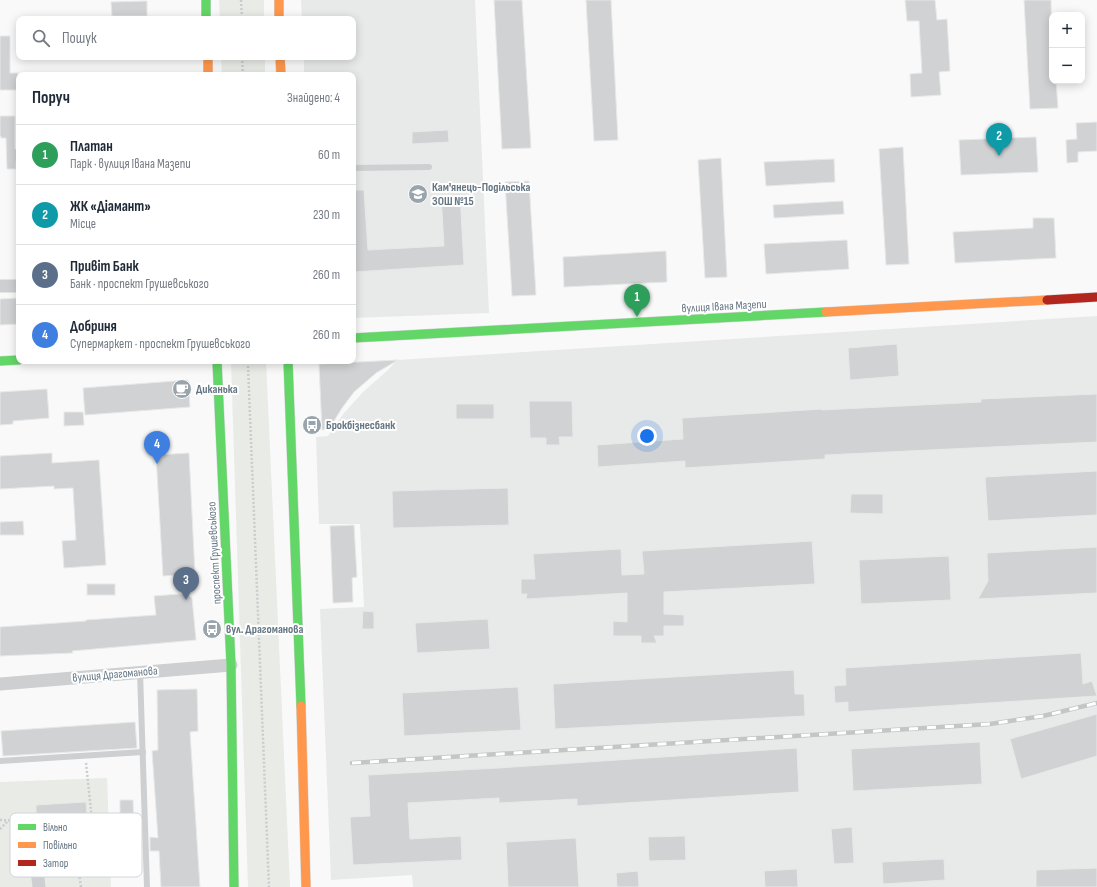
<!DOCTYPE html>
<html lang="uk">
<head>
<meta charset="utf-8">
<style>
  :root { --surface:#fff; --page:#f6f6f7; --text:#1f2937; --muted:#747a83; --line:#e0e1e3; --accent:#db2777 }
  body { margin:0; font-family:"Sofia Sans Condensed",sans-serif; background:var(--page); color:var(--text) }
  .controls { position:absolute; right:12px; top:12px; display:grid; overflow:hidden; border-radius:8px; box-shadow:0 2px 10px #0003 }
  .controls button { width:36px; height:36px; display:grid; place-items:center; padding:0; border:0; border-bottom:1px solid var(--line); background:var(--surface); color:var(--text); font:20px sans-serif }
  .you { position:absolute; left:647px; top:436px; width:14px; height:14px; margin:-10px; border:3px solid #fff; border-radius:50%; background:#1a73e8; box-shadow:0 0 0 6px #1a73e833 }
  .badge { display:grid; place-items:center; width:26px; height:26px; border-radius:50%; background:var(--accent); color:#fff; font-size:13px; font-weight:700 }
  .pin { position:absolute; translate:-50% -33px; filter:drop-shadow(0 1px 2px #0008) }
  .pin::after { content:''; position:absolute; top:21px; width:14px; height:12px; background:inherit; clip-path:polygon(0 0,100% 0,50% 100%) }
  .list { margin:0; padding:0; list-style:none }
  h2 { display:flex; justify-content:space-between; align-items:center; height:52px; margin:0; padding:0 16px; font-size:17px }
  h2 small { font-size:13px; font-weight:400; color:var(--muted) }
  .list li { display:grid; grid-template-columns:26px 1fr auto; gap:12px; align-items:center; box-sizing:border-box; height:60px; padding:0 16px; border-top:1px solid var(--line) }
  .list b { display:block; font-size:15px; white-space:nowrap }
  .list p { margin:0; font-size:13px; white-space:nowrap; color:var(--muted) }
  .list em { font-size:13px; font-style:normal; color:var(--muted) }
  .icon { flex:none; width:22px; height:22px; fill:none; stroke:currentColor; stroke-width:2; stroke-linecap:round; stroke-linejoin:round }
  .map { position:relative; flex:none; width:1097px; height:887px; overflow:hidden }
  .search { position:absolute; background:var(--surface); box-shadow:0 2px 10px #0003; left:16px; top:16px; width:340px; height:44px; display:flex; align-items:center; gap:10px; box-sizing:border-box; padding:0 14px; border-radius:8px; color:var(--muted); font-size:15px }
  .panel { position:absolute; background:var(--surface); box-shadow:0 2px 10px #0003; left:16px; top:72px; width:340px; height:292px; border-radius:8px }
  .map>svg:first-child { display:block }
</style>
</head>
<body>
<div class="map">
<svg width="1097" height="887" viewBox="0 0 1097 887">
  <rect width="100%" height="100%" fill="#f9f9f9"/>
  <!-- built -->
  <g fill="#e8e9e9">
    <path d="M 301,0 L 475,0 L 489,313 L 353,318 L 353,75 L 304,75 L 304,57 L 353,57 L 353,19 L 302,19 Z"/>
    <path d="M 1097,316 L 1097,887 L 413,887 L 412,875 L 331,880 L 320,609 L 364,607 L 360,524 L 319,524 L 316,437 L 328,436 L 344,413 L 364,391 L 388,370 L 397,360 Z"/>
  </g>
  <!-- green -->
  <g fill="#e8ebe6">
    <path d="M 219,0 L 264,0 L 264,19 L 220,19 Z"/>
    <path d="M 221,57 L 265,57 L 265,75 L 222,75 Z"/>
    <path d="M 231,361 L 266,361 L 290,887 L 248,887 Z"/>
    <path d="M 107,778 L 111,887 L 0,887 L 0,782 Z"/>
  </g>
  <!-- building -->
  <g fill="#d0d2d3" stroke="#e8e8e8">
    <path d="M 494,0 L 522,0 L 531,148 L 502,149 Z"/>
    <path d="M 586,0 L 611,0 L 618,140 L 594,141 Z"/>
    <path d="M 905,0 L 935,0 L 937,20 L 947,19 L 950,71 L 939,72 L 941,95 L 911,97 L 910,74 L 922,73 L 919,21 L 907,21 Z"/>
    <path d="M 1024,0 L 1051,0 L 1052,81 L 1056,81 L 1058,108 L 1030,109 Z"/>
    <path d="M 147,1 L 147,16 L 112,16 L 111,2 Z"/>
    <path d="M 0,36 L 10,36 L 10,73 L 18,73 L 18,90 L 0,90 Z"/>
    <path d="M 0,116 L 15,116 L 15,149 L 19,149 L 19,161 L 16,161 L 16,169 L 7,169 L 6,138 L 1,138 L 1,136 L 0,136 Z"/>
    <path d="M 1097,122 L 1097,151 L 1078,152 L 1078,162 L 1067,163 L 1066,140 L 1077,139 L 1076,123 Z"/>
    <path d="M 448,130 L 449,142 L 412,144 L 412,132 Z"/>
    <path d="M 1036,137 L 1038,172 L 961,175 L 959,140 Z"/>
    <path d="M 903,147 L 909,264 L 886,265 L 879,149 Z"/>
    <path d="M 721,158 L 727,277 L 705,278 L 698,160 Z"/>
    <path d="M 834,159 L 835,182 L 766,186 L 764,162 Z"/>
    <path d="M 529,181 L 536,295 L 512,296 L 505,182 Z"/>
    <path d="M 353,190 L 364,190 L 368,250 L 444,246 L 441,195 L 460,194 L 464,265 L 353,272 Z"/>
    <path d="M 843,201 L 844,214 L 774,218 L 773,205 Z"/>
    <path d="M 1033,218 L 1054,218 L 1056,258 L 955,263 L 953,232 L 1033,228 Z"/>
    <path d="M 847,240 L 849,269 L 766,274 L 764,244 Z"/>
    <path d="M 666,251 L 667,282 L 564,287 L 563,257 Z"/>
    <path d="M 19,298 L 19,324 L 0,325 L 0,299 Z"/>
    <path d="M 897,344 L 899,376 L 850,380 L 848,348 Z"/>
    <path d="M 398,360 L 376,373 L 354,392 L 342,408 L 329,429 L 322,430 L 319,364 Z"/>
    <path d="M 188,380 L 190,407 L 85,415 L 83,388 Z"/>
    <path d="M 47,389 L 49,418 L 13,421 L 13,424 L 0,425 L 0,392 Z"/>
    <path d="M 1097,394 L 1097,442 L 825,455 L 825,459 L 685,468 L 685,461 L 598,467 L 597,445 L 683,439 L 682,418 L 822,409 L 822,410 L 981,402 L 981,399 Z"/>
    <path d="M 529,401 L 572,401 L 573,437 L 559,437 L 560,445 L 546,445 L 546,438 L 530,438 Z"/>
    <rect x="456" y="404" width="38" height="15"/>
    <path d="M 64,412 L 83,412 L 84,425 L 64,426 Z"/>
    <path d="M 52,453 L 52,463 L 99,460 L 106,565 L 64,568 L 62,541 L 76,540 L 73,488 L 54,489 L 54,486 L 0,489 L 0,456 Z"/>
    <path d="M 189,453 L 195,574 L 163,576 L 156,455 Z"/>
    <path d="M 1097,471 L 1097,515 L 988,521 L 985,477 Z"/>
    <path d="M 508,488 L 509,525 L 393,528 L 392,491 Z"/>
    <path d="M 851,494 L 883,494 L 883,514 L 850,513 Z"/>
    <path d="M 23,521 L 24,535 L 0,535 L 0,522 Z"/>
    <path d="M 354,525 L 357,577 L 352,578 L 353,602 L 333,603 L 330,526 Z"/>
    <path d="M 812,541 L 815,584 L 664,592 L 664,614 L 684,615 L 684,626 L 664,626 L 664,636 L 654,636 L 657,643 L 641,643 L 641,636 L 613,636 L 613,621 L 627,622 L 627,593 L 526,599 L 527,594 L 521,594 L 521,579 L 535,579 L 533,554 L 621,549 L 622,575 L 644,574 L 642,551 Z"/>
    <path d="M 1097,547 L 1097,593 L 978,599 L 988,581 L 987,553 Z"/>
    <path d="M 949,556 L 951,600 L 861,604 L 859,560 Z"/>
    <rect x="87" y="584" width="28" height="11"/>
    <path d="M 180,594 L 189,596 L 192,598 L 196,640 L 72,651 L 73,653 L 0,656 L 0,627 L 86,621 L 86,620 L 156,615 L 154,596 Z"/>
    <path d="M 363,611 L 374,612 L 374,629 L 362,629 Z"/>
    <path d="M 488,619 L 490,649 L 417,653 L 415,623 Z"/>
    <path d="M 1081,653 L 1083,684 L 1092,681 L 1097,696 L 848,712 L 848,702 L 835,703 L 834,686 L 846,685 L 845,668 Z"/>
    <path d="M 794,670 L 795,694 L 804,694 L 805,716 L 555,729 L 553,684 Z"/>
    <path d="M 518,687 L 521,730 L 404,736 L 402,693 Z"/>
    <path d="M 197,689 L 198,731 L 190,732 L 200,887 L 161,887 L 159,851 L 150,851 L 150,837 L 158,838 L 152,751 L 158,750 L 157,690 Z"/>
    <path d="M 1097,714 L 1097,756 L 1021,779 L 1010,739 Z"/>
    <path d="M 135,722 L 137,748 L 3,756 L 1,731 Z"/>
    <path d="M 980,742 L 982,784 L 853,791 L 851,749 Z"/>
    <path d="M 797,748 L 799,792 L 577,806 L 577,799 L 499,803 L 499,798 L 408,803 L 410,839 L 461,836 L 462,860 L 353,865 L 350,817 L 370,816 L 368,775 L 498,768 Z"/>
    <path d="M 120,800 L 133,800 L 134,837 L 141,837 L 141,851 L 134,851 L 133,852 L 86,851 L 86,831 L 112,832 L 112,828 L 120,828 Z"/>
    <path d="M 86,802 L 87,815 L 36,818 L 36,805 Z"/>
    <path d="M 852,827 L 854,863 L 834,864 L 831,829 Z"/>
    <path d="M 685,836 L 686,860 L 649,861 L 648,837 Z"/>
    <path d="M 576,838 L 579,887 L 508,887 L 506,842 Z"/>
    <path d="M 944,859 L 945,880 L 883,884 L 882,862 Z"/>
    <path d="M 1097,868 L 1097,887 L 1036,887 L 1036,870 Z"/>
    <path d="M 797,869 L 798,887 L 765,887 L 764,871 Z"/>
    <path d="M 638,871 L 639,887 L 617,887 L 616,873 Z"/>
  </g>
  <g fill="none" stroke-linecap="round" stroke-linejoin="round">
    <!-- fast casing -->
    <g stroke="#d5d6d7" stroke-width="10">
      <g id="fast">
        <path d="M 206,0 L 206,19"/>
        <path d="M 353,338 L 826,312"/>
        <path d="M 0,361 L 19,360"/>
        <path d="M 217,361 L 231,665 L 234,887"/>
        <path d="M 288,361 L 301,706"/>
      </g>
    </g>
    <!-- slow casing -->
    <g stroke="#d5d6d7" stroke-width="10">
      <g id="slow">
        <path d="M 279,0 L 279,19"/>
        <path d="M 208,57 L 208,75"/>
        <path d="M 280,57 L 281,75"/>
        <path d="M 826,312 L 1047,300"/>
        <path d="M 301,706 L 306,887"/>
      </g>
    </g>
    <!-- jam casing -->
    <g stroke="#d5d6d7" stroke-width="10">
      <path id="jam" d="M 1047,300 L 1097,297"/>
    </g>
    <!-- path -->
    <g stroke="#cbcccd" stroke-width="2.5" stroke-dasharray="2 2" stroke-linecap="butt">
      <path d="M 241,0 L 242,19"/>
      <path d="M 242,57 L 243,75"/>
      <path d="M 248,366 L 269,887"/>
      <path d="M 86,763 L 92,820"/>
      <path d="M 0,820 L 22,821"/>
      <path d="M 43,821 L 72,822"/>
      <path d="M 0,829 L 8,821"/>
      <path d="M 81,887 L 72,822 L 136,816"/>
    </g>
    <!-- lane -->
    <g stroke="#cecfd0" stroke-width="6">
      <path d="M 353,168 L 429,167"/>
      <path d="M 140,672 L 147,887"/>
      <path d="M 0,761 L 143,752"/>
    </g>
    <!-- street -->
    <g stroke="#cecfd0" stroke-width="13">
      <path d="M 0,286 L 19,286"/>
      <path d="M 0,684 L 231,665"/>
      <path d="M 32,827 L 39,887"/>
    </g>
    <!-- fast -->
    <use href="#fast" stroke="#63d668" stroke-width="9"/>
    <!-- slow -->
    <use href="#slow" stroke="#ff974d" stroke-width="9"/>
    <!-- jam -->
    <use href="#jam" stroke="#b3261e" stroke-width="9"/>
    <!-- rail casing -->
    <g stroke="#c3c5c6" stroke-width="4.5">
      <path id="rail" d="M 352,763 L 990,724 L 1043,716 L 1097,703"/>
    </g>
    <!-- rail -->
    <use href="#rail" stroke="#fff" stroke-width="3" stroke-dasharray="9" stroke-linecap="butt"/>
  </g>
  <!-- icons -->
  <defs>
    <g id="school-disc" transform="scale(1)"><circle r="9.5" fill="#99a4ac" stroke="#fff"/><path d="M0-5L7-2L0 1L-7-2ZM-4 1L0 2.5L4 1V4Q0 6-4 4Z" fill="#fff"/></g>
    <g id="cafe-disc" transform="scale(1)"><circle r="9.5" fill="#99a4ac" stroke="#fff"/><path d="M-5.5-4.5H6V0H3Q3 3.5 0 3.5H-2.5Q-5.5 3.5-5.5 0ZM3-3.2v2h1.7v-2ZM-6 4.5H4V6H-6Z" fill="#fff"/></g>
    <g id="bus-disc" transform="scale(1)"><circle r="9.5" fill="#99a4ac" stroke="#fff"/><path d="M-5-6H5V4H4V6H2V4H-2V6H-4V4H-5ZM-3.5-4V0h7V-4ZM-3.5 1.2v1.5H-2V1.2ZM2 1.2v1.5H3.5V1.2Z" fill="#fff"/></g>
  </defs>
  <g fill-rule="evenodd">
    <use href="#school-disc" x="418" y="194"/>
    <use href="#cafe-disc" x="182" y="389"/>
    <use href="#bus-disc" x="312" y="425"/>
    <use href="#bus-disc" x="212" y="629"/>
  </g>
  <g text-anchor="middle" stroke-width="4" stroke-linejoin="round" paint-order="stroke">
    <!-- poi labels -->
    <g font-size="12" font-weight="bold" fill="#657683" stroke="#fff" text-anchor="start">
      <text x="432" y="191">Кам'янець-Подільська<tspan x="432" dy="14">ЗОШ №15</tspan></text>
      <text x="196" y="393">Диканька</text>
      <text x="326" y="429">Брокбізнесбанк</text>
      <text x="226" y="633">вул. Драгоманова</text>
    </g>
    <!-- street labels -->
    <g font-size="12" fill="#657683" stroke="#fff">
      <text transform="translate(724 306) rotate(-3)" y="4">вулиця Івана Мазепи</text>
      <text transform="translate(214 553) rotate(-93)" y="4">проспект Грушевського</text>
      <text transform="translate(115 674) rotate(-5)" y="4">вулиця Драгоманова</text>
    </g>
  </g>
  <!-- legend -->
  <rect x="10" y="813" width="132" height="64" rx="6" fill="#fff" stroke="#d1d6da" stroke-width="1"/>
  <rect x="18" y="824" width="18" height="6" fill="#63d668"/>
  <rect x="18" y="842" width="18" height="6" fill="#ff974d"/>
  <rect x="18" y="860" width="18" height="6" fill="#b3261e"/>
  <g font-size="11" fill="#657683">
    <text x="43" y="831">Вільно</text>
    <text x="43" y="849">Повільно</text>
    <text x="43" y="867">Затор</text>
  </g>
</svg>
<div class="controls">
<button>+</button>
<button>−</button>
</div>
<div class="you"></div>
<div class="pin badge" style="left:637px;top:317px;background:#2e9e5b">1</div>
<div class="pin badge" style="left:999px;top:156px;background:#0f9aa8">2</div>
<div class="pin badge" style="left:186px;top:600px;background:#5c6f8a">3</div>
<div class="pin badge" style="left:157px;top:464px;background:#3f7fe0">4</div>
<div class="search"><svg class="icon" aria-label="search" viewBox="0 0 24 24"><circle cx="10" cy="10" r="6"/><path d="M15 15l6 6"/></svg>Пошук</div>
<section class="panel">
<h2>Поруч<small>Знайдено: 4</small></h2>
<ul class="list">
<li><span class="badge" style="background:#2e9e5b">1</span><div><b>Платан</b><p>Парк · вулиця Івана Мазепи</p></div><em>60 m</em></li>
<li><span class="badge" style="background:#0f9aa8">2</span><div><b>ЖК «Діамант»</b><p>Місце</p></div><em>230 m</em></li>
<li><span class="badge" style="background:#5c6f8a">3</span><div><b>Привіт Банк</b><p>Банк · проспект Грушевського</p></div><em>260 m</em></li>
<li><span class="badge" style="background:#3f7fe0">4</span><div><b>Добриня</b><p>Супермаркет · проспект Грушевського</p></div><em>260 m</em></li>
</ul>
</section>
</div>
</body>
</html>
